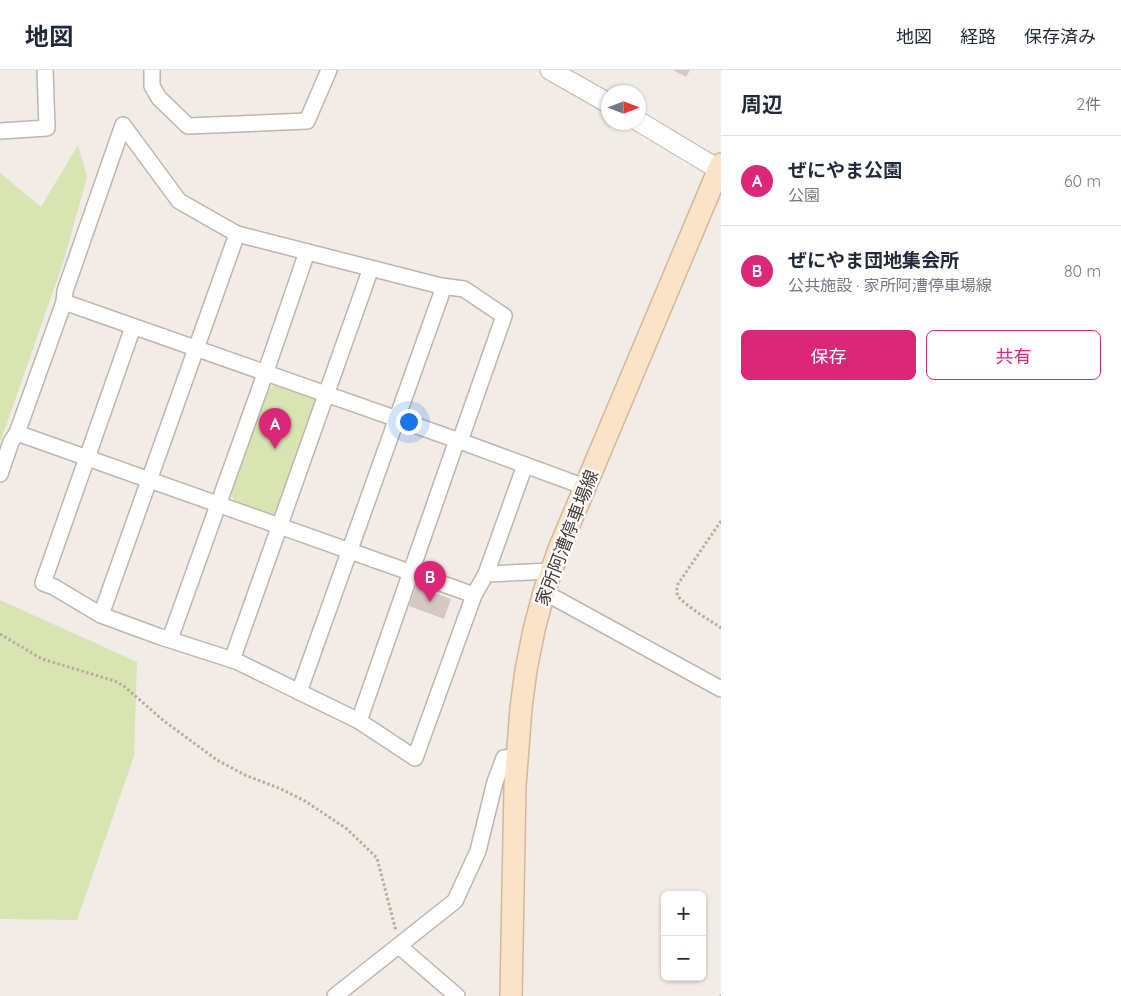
<!DOCTYPE html>
<html lang="ja">
<head>
<meta charset="utf-8">
<style>
  :root { --surface:#fff; --page:#f2f2f3; --text:#1f2937; --muted:#747a83; --line:#e0e1e3; --accent:#db2777 }
  body { margin:0; font-family:Quicksand,"Noto Sans JP",sans-serif; background:var(--page); color:var(--text) }
  .controls { position:absolute; right:15px; bottom:15px; display:grid; overflow:hidden; border-radius:8px; box-shadow:0 1px 4px #0004 }
  .controls button { width:45px; height:45px; display:grid; place-items:center; padding:0; border:0; border-bottom:1px solid var(--line); background:var(--surface); color:var(--text); font:25px sans-serif }
  .compass { position:absolute; left:601px; top:15px; width:45px; height:45px; border-radius:50%; background:var(--surface); box-shadow:0 1px 4px #0004; rotate:90deg }
  .you { position:absolute; left:408px; top:351px; width:18px; height:18px; margin:-12px; border:4px solid #fff; border-radius:50%; background:#1a73e8; box-shadow:0 0 0 8px #1a73e833 }
  .badge { display:grid; place-items:center; width:32px; height:32px; border-radius:50%; background:var(--accent); color:#fff; font-size:16px; font-weight:700 }
  .pin { position:absolute; translate:-50% -41px; filter:drop-shadow(0 1px 2px #0008) }
  .pin::after { content:''; position:absolute; top:26px; width:18px; height:15px; background:inherit; clip-path:polygon(0 0,100% 0,50% 100%) }
  .list { margin:0; padding:0; list-style:none }
  h2 { display:flex; justify-content:space-between; align-items:center; height:65px; margin:0; padding:0 20px; font-size:21px }
  h2 small { font-size:16px; font-weight:400; color:var(--muted) }
  .list li { display:grid; grid-template-columns:32px 1fr auto; gap:15px; align-items:center; box-sizing:border-box; height:90px; padding:0 20px; border-top:1px solid var(--line) }
  .list b { display:block; font-size:19px; white-space:nowrap }
  .list p { margin:0; font-size:16px; white-space:nowrap; color:var(--muted) }
  .list em { font-size:16px; font-style:normal; color:var(--muted) }
  .actions { display:flex; gap:10px; padding:15px 20px }
  .actions a { flex:1; padding:11px 0; border:1px solid var(--accent); border-radius:8px; text-align:center; font-size:18px; color:var(--accent) }
  .actions .main { background:var(--accent); color:#fff }
  .map { position:relative; flex:none; width:721px; height:926px; overflow:hidden }
  header { display:flex; align-items:center; gap:30px; box-sizing:border-box; height:70px; padding:0 25px; background:var(--surface); border-bottom:1px solid var(--line) }
  header strong { font-size:24px }
  nav { display:flex; gap:28px; margin-inline-start:auto; font-size:18px }
  main { display:flex }
  aside { flex:1; background:var(--surface) }
  .map>svg:first-child { display:block }
</style>
</head>
<body>
<header>
<strong>地図</strong>
<nav><a>地図</a><a>経路</a><a>保存済み</a></nav>
</header>
<main>
<div class="map">
<svg width="721" height="926" viewBox="0 0 721 926">
  <rect width="100%" height="100%" fill="#f2ece6"/>
  <!-- green -->
  <g fill="#d8e4b2">
    <path d="M 78,75 L 87,107 L 64,190 L 0,373 L 0,103 L 41,137 Z"/>
    <path d="M 275,315 L 315,329 L 319,335 L 282,442 L 275,446 L 235,432 L 230,422 L 267,319 Z"/>
    <path d="M 0,530 L 137,592 L 134,686 L 77,850 L 0,849 Z"/>
  </g>
  <!-- building -->
  <g fill="#d6c8c0">
    <path d="M 673,0 L 690,0 L 686,7 Z"/>
    <path d="M 416,516 L 451,529 L 444,549 L 409,536 Z"/>
  </g>
  <g fill="none" stroke-linecap="round" stroke-linejoin="round">
    <!-- minor casing -->
    <g stroke="#c0b5ad" stroke-width="18">
      <g id="minor">
        <path d="M 152,0 L 152,16 L 159,28 L 188,56 L 307,51 L 329,0"/>
        <path d="M 0,61 L 47,58 L 45,0"/>
        <path d="M 64,232 L 457,370 L 585,417"/>
        <path d="M 133,257 L 43,513 L 54,517 L 101,545 L 158,566 L 236,591 L 359,651 L 415,688 L 474,525 L 486,504 L 551,501"/>
        <path d="M 460,371 L 504,246 L 464,219 L 441,216 L 237,164 L 179,131 L 123,55 L 65,221 L 64,232 L 17,363 L 474,525"/>
        <path d="M 0,404 L 11,372 L 17,363"/>
        <path d="M 486,504 L 525,395"/>
        <path d="M 544,522 L 721,619"/>
        <path d="M 101,545 L 237,164"/>
        <path d="M 170,569 L 265,304 L 307,182"/>
        <path d="M 232,590 L 371,198"/>
        <path d="M 299,622 L 441,225 L 441,216"/>
        <path d="M 359,651 L 457,370"/>
        <path d="M 399,876 L 457,926"/>
        <path d="M 335,926 L 455,831 L 478,781 L 495,712 L 504,688 L 516,686"/>
      </g>
    </g>
    <!-- tertiary casing -->
    <g stroke="#c0b5ad" stroke-width="21">
      <g id="tertiary">
        <path d="M 550,0 L 608,33"/>
        <path d="M 638,51 L 718,99"/>
      </g>
    </g>
    <!-- secondary casing -->
    <g stroke="#d2b79b" stroke-width="24">
      <path id="secondary" d="M 511,926 L 515,716 L 521,638 L 526,600 L 534,560 L 544,522 L 559,479 L 721,94"/>
    </g>
    <!-- path -->
    <g stroke="#bdaa9c" stroke-width="3" stroke-dasharray="2.5 2.5" stroke-linecap="butt">
      <path d="M 721,451 L 678,514 C 677,518 676,522 678,526 C 684,535 711,551 721,558"/>
      <path d="M 0,564 L 42,589 L 115,611 L 125,617 L 164,651 L 217,690 L 245,705 L 281,719 L 305,731 L 347,759 L 377,788 L 396,861"/>
      <path d="M 721,926 L 721,925"/>
    </g>
    <!-- minor -->
    <use href="#minor" stroke="#fff" stroke-width="15"/>
    <!-- tertiary -->
    <use href="#tertiary" stroke="#fff" stroke-width="19"/>
    <!-- secondary -->
    <use href="#secondary" stroke="#fbe3c8" stroke-width="21"/>
  </g>
  <g text-anchor="middle" stroke-width="4.5" stroke-linejoin="round" paint-order="stroke">
    <!-- street labels -->
    <g font-size="18" fill="#443c36" stroke="#fff">
      <text transform="translate(567 468) rotate(-69)" y="6">家所阿漕停車場線</text>
    </g>
  </g>
</svg>
<div class="controls">
<button>+</button>
<button>−</button>
</div>
<svg class="compass" viewBox="-18 -18 36 36"><path d="M0-13l5 13h-10z" fill="#e53935"/><path d="M0 13l5-13h-10z" fill="#747a83"/></svg>
<div class="you"></div>
<div class="pin badge" style="left:275px;top:379px">A</div>
<div class="pin badge" style="left:430px;top:532px">B</div>
</div>
<aside>
<h2>周辺<small>2件</small></h2>
<ul class="list">
<li><span class="badge">A</span><div><b>ぜにやま公園</b><p>公園</p></div><em>60 m</em></li>
<li><span class="badge">B</span><div><b>ぜにやま団地集会所</b><p>公共施設 · 家所阿漕停車場線</p></div><em>80 m</em></li>
</ul>
<div class="actions"><a class="main">保存</a><a>共有</a></div>
</aside>
</main>
</body>
</html>
